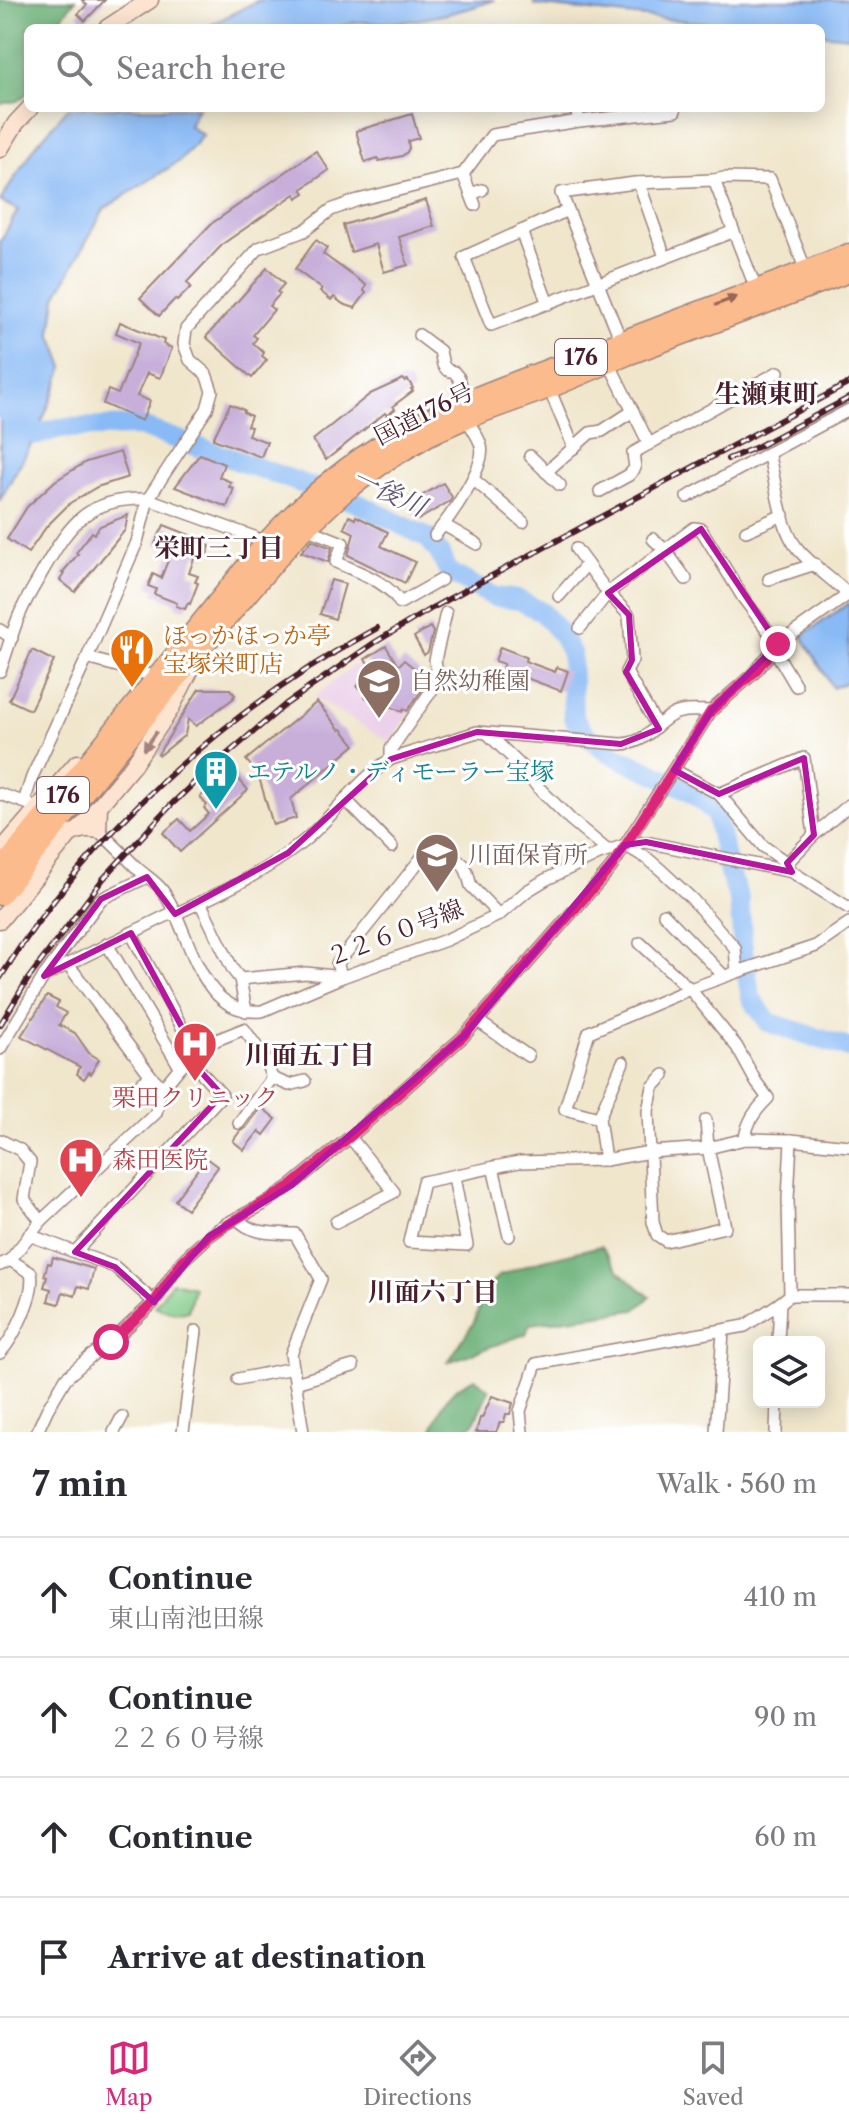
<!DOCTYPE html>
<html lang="en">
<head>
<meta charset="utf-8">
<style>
  :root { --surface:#fff; --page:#f2f2f3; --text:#2b2b33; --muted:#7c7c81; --line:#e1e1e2; --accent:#db2777 }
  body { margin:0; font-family:"Libre Caslon Text","Noto Serif JP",serif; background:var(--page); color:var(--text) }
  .controls { position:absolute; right:24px; bottom:24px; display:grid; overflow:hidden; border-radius:12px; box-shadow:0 4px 20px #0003 }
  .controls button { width:72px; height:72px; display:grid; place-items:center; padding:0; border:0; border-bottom:2px solid var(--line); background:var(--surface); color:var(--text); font:40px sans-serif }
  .stop { position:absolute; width:24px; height:24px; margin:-18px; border:6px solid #db2777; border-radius:50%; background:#fff }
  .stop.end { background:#db2777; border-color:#fff; box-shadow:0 2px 8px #0008 }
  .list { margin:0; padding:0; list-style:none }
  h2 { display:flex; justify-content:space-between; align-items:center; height:104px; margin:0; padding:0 32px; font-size:34px }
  h2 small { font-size:26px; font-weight:400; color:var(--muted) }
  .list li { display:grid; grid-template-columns:52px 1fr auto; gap:24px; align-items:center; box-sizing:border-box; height:120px; padding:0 32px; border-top:2px solid var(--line) }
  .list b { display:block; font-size:30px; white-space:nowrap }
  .list p { margin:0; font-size:26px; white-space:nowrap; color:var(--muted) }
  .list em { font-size:26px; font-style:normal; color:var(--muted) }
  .icon { flex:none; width:44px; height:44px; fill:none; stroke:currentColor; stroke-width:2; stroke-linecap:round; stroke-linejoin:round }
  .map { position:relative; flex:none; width:849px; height:1432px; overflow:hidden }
  .search { position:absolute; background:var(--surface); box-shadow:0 4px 20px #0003; left:24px; right:24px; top:24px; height:88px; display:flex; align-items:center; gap:20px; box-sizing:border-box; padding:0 28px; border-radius:12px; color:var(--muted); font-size:30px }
  .sheet { height:584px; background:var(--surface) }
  nav { display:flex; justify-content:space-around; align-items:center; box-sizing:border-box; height:112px; border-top:2px solid var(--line); background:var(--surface); font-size:22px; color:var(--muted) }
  nav a { display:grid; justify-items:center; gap:4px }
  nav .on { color:var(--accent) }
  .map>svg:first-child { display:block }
</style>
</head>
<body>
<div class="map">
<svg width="849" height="1432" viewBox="0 0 849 1432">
  <rect width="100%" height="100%" fill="#fff"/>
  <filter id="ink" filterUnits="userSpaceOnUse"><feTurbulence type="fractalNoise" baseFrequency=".0125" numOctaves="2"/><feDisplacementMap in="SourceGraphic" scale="16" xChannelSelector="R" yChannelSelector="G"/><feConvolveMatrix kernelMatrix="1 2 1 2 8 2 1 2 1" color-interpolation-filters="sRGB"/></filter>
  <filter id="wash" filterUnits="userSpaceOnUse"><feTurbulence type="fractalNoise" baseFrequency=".006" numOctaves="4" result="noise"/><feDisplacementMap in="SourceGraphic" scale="32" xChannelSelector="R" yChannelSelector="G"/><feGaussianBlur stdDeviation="1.8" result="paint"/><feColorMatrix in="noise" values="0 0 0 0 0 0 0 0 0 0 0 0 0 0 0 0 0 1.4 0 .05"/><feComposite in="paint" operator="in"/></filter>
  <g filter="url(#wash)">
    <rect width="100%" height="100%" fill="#f0e6cc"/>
    <!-- built -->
    <path fill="#ecd1ea" d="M 358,662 L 419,699 L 390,742 L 314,697 Z"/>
    <!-- green -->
    <path fill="#81cb87" stroke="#667559" stroke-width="2" d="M 172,1282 L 194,1287 L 188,1311 C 177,1315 165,1311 155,1306 Z"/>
    <!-- forest -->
    <g fill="#68af74" stroke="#596750" stroke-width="2">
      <path d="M 0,0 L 75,0 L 54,28 L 28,28 L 28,93 L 17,101 L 0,104 Z"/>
      <path d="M 601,1246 L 619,1271 L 650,1297 L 635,1310 L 530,1324 L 526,1334 L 448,1362 L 474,1322 L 484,1293 L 498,1276 L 536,1262 Z"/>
      <path d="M 475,1378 L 489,1390 L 474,1423 L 464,1432 L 431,1432 C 443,1403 445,1392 475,1378 Z"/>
    </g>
    <!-- water -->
    <g fill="#89baf5" stroke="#6a6c90" stroke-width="2">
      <path d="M 259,0 L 495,0 C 461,12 430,19 395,23 C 374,25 357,17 338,28 L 205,28 Z"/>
      <path d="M 534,0 L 849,0 L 849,37 L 821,34 L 821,28 C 725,28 630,15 535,5 Z"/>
      <path d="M 68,108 L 198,108 L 189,126 L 203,135 L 181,160 L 104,209 L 56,297 L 51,333 L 64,367 L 37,434 L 0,500 L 0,242 L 18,210 L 0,201 L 36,145 Z"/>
      <path d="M 849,603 L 849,681 L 833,688 L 802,636 Z"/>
    </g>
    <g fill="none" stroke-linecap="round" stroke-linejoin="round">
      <!-- river -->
      <path stroke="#89baf5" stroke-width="20" d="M 0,408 L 38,435 L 59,428 L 139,426 L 355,502 L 428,538 L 440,554 L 449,572 L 494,597 L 519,600 L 542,612 L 561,634 L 571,653 L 573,717 L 584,733 L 605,750 L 621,759 L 647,770 L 689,790 L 703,801 L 716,815 L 729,873 L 739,899 L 744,959 L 751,998 L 768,1022 L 849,1048"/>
    </g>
    <g id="blocks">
      <!-- building -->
      <g fill="#c7afda">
        <path d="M 82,0 L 105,0 L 85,21 L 78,14 L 87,5 Z"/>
        <path d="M 412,114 L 419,138 L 408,141 L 409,148 L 407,152 L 402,156 L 379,161 L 378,158 L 365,162 L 356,131 Z"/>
        <path d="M 316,151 L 329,170 L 302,189 L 305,193 L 297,198 L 295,194 L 224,243 L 187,282 L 191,287 L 177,301 L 175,299 L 159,316 L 140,298 L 211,224 Z"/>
        <path d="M 426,200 L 434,226 L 399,237 L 408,265 L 384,272 L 376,244 L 351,252 L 343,225 Z"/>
        <path d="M 316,240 L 327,248 L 323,254 L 366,285 L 364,291 L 366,293 L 355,308 L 343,304 L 334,297 L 331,300 L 320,291 L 322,289 L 295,269 Z"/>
        <path d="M 267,268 L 284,284 L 277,292 L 280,294 L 269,306 L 274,310 L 253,335 L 257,338 L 253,343 L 264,353 L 262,356 L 267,360 L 252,378 L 206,337 Z"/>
        <path d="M 120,322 L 164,340 L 163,344 L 172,348 L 160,378 L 147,373 L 137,396 L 150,401 L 142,421 L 103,404 L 108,390 L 118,394 L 139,343 L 116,333 Z"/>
        <path d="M 403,379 L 405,381 L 408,380 L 413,388 L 411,389 L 413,391 L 393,406 L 395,409 L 387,416 L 385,413 L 326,460 L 313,440 L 370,394 Z"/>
        <path d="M 230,404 L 244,410 L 243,412 L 251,416 L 247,426 L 251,427 L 248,435 L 267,442 L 261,457 L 213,439 Z"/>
        <path d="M 120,452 L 128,477 L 97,487 L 70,503 L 47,526 L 28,553 L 7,539 L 27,507 L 55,481 L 86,462 Z"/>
        <path d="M 200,454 L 224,464 L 219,477 L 231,482 L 229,487 L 234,488 L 227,507 L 175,487 Z"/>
        <path d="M 443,483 L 452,497 L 450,501 L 418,520 L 408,504 Z"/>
        <path d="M 128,515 L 125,530 L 75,592 L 60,580 L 64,574 L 62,573 L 78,554 L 76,553 L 92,532 L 94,534 L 100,526 Z"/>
        <path d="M 349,516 L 355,519 L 356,516 L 388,532 L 381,546 L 415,562 L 405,583 L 348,555 L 354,533 L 344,528 Z"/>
        <path d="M 164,525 L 205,541 L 204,544 L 210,546 L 206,557 L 196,553 L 189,573 L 198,576 L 195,582 L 198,583 L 190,604 L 188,603 L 185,609 L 176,606 L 177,603 L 154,594 L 156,589 L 148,586 L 153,574 L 161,578 L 172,550 L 155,544 Z"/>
        <path d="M 312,540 L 332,548 L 328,562 L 301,552 Z"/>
        <path d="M 331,580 L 345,584 L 335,619 L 320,614 Z"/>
        <path d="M 430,627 L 433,632 L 428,652 L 424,655 L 414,637 Z"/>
        <path d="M 386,646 L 398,666 L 404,660 L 429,680 L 407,711 L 404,709 L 402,712 L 378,700 L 376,704 L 365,697 L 367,693 L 357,687 L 370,666 L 365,659 Z"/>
        <path d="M 500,647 L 526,657 L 525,661 L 555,672 L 557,667 L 568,671 L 561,691 L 502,669 L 504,664 L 495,661 Z"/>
        <path d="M 32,650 L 54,661 L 30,710 L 9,700 Z"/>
        <path d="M 199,689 L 230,689 L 235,695 L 233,697 L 234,698 L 196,726 L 188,719 L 185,735 L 160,755 L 158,754 Z"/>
        <path d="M 317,702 L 340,730 L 342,729 L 355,745 L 291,799 L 296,818 L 273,825 L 258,774 L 246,760 Z"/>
        <path d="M 230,769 L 248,790 L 180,852 L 163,833 L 179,819 L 190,831 L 209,814 L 204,808 L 207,805 L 200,797 Z"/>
        <path d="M 47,996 L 59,1002 L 56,1007 L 66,1013 L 59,1025 L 75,1033 L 89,1053 L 99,1059 L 91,1074 L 89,1072 L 84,1079 L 77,1074 L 80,1067 L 21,1036 Z"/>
        <path d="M 261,1107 L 276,1119 L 264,1135 L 259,1131 L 244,1150 L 233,1141 L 240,1131 L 246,1128 Z"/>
        <path d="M 206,1158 L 218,1167 L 187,1209 L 175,1200 Z"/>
        <path d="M 53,1257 L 94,1269 L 89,1289 L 78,1286 L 75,1296 L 63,1292 L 59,1304 L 48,1301 L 51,1289 L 44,1287 L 47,1277 L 44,1276 L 48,1263 L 51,1264 Z"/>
        <path d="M 492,1396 L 513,1403 L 510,1414 L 506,1414 L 504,1422 L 500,1422 L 496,1432 L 476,1432 L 480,1418 L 482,1418 Z"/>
      </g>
    </g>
  </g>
  <g filter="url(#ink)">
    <use href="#blocks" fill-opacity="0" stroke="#9d827c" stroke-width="2"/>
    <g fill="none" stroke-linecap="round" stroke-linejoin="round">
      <!-- street casing -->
      <g stroke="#9d827c" stroke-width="14">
        <g id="street">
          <path d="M 576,108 L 579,121"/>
          <path d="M 463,174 L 475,205"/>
          <path d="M 714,180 L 724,178 L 770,179 L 806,271"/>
          <path d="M 639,183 L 665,257"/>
          <path d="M 471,194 L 482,190"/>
          <path d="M 568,210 L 464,257 L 491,325 L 732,232"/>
          <path d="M 521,231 L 548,304"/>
          <path d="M 419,335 L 440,351 L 443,365 L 447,370 L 454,372 L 459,378 L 466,402"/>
          <path d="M 622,343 L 561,193 L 635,183 L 714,180 L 756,289"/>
          <path d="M 608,361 L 649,444 L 778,372"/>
          <path d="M 549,388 L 574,448"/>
          <path d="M 768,453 C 776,481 779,525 797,548 C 811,565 832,579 848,594"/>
          <path d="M 530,456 L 560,485"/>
          <path d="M 546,472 L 590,433 L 602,431 L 633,411"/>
          <path d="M 473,479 L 523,522"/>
          <path d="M 600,491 L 629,475 L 635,468 L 633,453 L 649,444"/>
          <path d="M 687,497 L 849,410"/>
          <path d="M 444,525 L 477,544"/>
          <path d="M 305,528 L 343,543 L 336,562 C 357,572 388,581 400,603 L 441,580"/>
          <path d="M 746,531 L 783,515"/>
          <path d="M 435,535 C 448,520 487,466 481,446 C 479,437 471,427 466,418"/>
          <path d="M 653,539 L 665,550 L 686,579"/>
          <path d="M 576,549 L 608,593 L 629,615 L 632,660 L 626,672 L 657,726"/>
          <path d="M 769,579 L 815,564"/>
          <path d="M 559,596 L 587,564"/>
          <path d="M 446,613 L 435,660 L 438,681 L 391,749 L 391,759 L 477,732 L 621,744 C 647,743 651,727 672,715 C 683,709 698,711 711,711"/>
          <path d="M 580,628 L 608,593 L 694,528 L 701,529 L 744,599 L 778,644"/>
          <path d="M 0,630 L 12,638"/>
          <path d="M 774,649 L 796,686"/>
          <path d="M 87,658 L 158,677"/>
          <path d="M 0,671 C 8,650 13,627 23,607 C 29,594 37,582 44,569 C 71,522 89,497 148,499 L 254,537 L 265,546"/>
          <path d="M 138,672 L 144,644"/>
          <path d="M 487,733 L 520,765 L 536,785 L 571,820 L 608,851"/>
          <path d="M 674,770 L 719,794 L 804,758 L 814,835"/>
          <path d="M 0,794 L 29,804"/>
          <path d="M 719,794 L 763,846 L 787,863 L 814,835 L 849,805"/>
          <path d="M 345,799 L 392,847"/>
          <path d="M 24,802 L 32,777 L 87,658 L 137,542 L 148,499 L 207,409 L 212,391 L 206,374 L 190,360 L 184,344 L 186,329 L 259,248 L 304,231 L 331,210 L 358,200 L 463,174 L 492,135 L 579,121 L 675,111"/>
          <path d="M 98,830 C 112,843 125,856 138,869 C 146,876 156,882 162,890 C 191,928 197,1017 262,1011 L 342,977 L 446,940 L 499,915 L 527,891 L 545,880 L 599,854 L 625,845 L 711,711 L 754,673 L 778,644 L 849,594"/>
          <path d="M 625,845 L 648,859 L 661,870 L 692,899 L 735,948 L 737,972 L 690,989 L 589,1032 L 565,1109 L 599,1118 L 605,1160 L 650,1152 L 708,1148 L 745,1139 L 791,1140 L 849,1146"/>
          <path d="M 625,845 L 646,842 L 792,872"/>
          <path d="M 789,867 L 792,872 L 849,908"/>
          <path d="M 200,902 L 233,970 L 240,979 L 246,1011"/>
          <path d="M 664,914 L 724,976"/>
          <path d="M 131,933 L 197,1055"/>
          <path d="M 640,943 L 690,989 L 737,1047 L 756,1082 L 768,1098 C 756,1110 747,1121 745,1139"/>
          <path d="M 107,944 L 180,1067"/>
          <path d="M 68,964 L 151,1076 L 163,1088"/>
          <path d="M 737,972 L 816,946 L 849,923"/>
          <path d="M 44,976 L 168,915 L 175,914 C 219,894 268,871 305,840 C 335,814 358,780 391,759"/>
          <path d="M 240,979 L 306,973 L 342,977 L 337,964 L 427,851 L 434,845 L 442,848 L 463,864 L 467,872 L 471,886 L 499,915"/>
          <path d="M 478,1021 L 528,1056"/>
          <path d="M 0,1049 L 44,976 L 101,899 L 147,877"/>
          <path d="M 664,1075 L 653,1087 L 648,1111 L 653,1222 L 657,1235 L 666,1241 L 725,1227 L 708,1148 L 706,1120"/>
          <path d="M 272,1078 L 289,1085 L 305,1081"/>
          <path d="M 131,1091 L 151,1076"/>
          <path d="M 599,1118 L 623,1062"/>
          <path d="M 0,1140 L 20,1150 L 30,1162 L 24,1199 L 41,1221 L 10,1260 L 0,1265"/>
          <path d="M 493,1167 L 509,1236"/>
          <path d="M 454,1177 L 467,1245 L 409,1242 L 423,1182 L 519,1162 L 605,1160"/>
          <path d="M 237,1218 C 250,1235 276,1233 295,1234 L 321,1279 L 291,1354 L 303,1432"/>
          <path d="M 41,1221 L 156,1113 L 159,1096 L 163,1088 L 180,1067 L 214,1041 L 244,1029 L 264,1057 L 272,1078 L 239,1123"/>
          <path d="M 336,1222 L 394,1192 L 350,1137"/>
          <path d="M 29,1235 L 115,1267 L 154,1302"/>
          <path d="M 75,1252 L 222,1095 L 191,1061"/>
          <path d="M 790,1295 L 849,1295"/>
          <path d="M 778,1342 L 780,1303 L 790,1295 L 788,1199 L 791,1140"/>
          <path d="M 0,1353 C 14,1338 36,1293 31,1273 L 10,1260"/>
          <path d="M 238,1379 L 293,1368"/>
          <path d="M 295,1383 L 353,1366"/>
          <path d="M 37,1432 L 47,1410 L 66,1378 L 91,1356 L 111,1342 L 154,1302 L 182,1261 L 209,1236 L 226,1224 L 262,1205 L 292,1185 L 350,1137 L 464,1036 L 611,868 L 625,846"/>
          <path d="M 114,1432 L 122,1417"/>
          <path d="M 183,1432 L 196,1331"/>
          <path d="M 522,1432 L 520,1411 L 536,1364 L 745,1326 L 780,1303"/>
          <path d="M 716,1432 L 723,1332"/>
          <path d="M 776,1432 L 777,1402"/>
        </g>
      </g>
      <!-- secondary casing -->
      <g stroke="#9d827c" stroke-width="19">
        <g id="secondary">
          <path d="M 107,28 L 150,0"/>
          <path d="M 0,149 L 16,123 L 30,108"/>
          <path d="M 79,830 L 133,765 L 170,710 L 190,671"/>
          <path d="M 0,852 L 77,763"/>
          <path d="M 0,920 L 70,834 C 80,829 87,828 98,830 L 99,806"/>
        </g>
      </g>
      <!-- highway casing -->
      <g stroke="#9d827c" stroke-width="23">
        <g id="highway">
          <path d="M 0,872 L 264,545 C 301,504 342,468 389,440 C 449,404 518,382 583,356 C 672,322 761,289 849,254"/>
          <path d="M 0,895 L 201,648 L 292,541 L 344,492 L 387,460 L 429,435 L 466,418 L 549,388 L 627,355 L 849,272"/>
        </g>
      </g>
      <!-- street -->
      <use href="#street" stroke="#fff" stroke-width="11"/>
      <!-- secondary -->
      <use href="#secondary" stroke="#fde4d1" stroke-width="16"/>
      <!-- highway -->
      <use href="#highway" stroke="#fbbb8d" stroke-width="20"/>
      <!-- rail casing -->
      <g stroke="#4a1f2b" stroke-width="6">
        <g id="rail">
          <path d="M 728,459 L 757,447 L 849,398"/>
          <path d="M 0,978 C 91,832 225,710 377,628"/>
          <path d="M 0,1025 L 28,979 L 103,879 L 171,805 L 197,780 L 286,704 L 374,643 L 432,608 L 849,383"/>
        </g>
      </g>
      <!-- rail -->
      <use href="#rail" stroke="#fff" stroke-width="3" stroke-dasharray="9" stroke-linecap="butt"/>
    </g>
    <!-- one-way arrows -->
    <defs><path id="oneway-solid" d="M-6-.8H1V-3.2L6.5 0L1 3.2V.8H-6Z" transform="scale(2)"/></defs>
    <use fill="#9a6557" href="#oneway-solid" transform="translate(726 301) rotate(-21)"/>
    <use fill="#a4827e" href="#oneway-solid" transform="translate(150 741) rotate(124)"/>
  </g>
  <g fill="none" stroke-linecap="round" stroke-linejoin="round" filter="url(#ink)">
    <!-- route -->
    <path stroke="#db2777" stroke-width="10" d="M 111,1342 L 154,1302 L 182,1261 L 209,1236 L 292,1185 L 350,1137 L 464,1036 L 611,868 L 711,711 L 754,673 L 778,644"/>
  </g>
  <!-- marked area -->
  <path fill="none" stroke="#b5179e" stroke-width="6" stroke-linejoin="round" d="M 701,529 L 778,644 L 711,711 L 674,770 L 719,794 L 804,758 L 814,835 L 787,863 L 792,872 L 646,842 L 625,845 L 464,1036 L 292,1185 L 209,1236 L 154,1302 L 115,1267 L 75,1252 L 222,1095 L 191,1061 L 197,1055 L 131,933 L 44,976 L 101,899 L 147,877 L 175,914 L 288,853 L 391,759 L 477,732 L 621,744 L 659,729 L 626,672 L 632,660 L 629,615 L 608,593 Z"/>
  <!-- icons -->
  <defs>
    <g id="restaurant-pin" transform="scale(2.3)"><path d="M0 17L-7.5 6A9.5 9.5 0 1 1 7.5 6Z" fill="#e8710a" stroke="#fff"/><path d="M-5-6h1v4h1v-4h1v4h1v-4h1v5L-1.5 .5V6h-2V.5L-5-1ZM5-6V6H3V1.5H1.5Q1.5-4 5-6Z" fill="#fff"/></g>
    <g id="school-pin" transform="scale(2.3)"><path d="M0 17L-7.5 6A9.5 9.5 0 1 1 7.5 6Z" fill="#8d6e63" stroke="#fff"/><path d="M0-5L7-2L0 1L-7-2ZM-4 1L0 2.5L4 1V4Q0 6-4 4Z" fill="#fff"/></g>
    <g id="building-pin" transform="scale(2.3)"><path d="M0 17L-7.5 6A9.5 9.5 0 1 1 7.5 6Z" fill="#0f9aa8" stroke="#fff"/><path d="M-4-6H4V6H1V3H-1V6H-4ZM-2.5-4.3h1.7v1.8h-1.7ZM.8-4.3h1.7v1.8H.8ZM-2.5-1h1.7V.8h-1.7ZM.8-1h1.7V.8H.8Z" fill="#fff"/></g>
    <g id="hospital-pin" transform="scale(2.3)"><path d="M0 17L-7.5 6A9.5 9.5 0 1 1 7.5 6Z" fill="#e0444e" stroke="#fff"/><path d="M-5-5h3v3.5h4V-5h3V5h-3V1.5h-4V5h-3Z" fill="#fff"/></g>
  </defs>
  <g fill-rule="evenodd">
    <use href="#restaurant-pin" x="132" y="650"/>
    <use href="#school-pin" x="379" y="681"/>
    <use href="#building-pin" x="216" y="772"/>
    <use href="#school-pin" x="437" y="855"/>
    <use href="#hospital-pin" x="195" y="1044"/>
    <use href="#hospital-pin" x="81" y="1160"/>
  </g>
  <g text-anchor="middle" stroke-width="6" stroke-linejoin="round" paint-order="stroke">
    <!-- shield labels -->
    <g fill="#fff" stroke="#80626b" stroke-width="2">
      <rect x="555" y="339" width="52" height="36" rx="6"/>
      <rect x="37" y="777" width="52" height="36" rx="6"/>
    </g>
    <g font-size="22" font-weight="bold" fill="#4a1f2b">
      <text x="581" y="365">176</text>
      <text x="63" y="803">176</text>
    </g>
    <!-- street labels -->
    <g font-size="24" fill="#4a1f2b" stroke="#fff">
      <text transform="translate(424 414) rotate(-27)" y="8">国道176号</text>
      <text transform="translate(395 933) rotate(-21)" y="8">２２６０号線</text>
    </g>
    <!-- food labels -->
    <g font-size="24" fill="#c56008" stroke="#fff" text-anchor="start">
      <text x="163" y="644">ほっかほっか亭<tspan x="163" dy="28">宝塚栄町店</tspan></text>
    </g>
    <!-- education labels -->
    <g font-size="24" fill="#785e54" stroke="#fff" text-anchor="start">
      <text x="410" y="689">自然幼稚園</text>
      <text x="468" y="863">川面保育所</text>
    </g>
    <!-- culture labels -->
    <g font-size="24" fill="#0d838f" stroke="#fff" text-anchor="start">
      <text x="247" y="780">エテルノ・ディモーラー宝塚</text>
    </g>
    <!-- health labels -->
    <g font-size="24" fill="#be3a42" stroke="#fff">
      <text x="195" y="1106">栗田クリニック</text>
      <text x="112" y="1168" text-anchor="start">森田医院</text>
    </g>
    <!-- neighbourhood labels -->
    <g font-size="26" font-weight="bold" fill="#4a1f2b" stroke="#fff">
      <text x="767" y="403">生瀬東町</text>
      <text x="219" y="557">栄町三丁目</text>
      <text x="310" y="1064">川面五丁目</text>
      <text x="433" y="1301">川面六丁目</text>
    </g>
    <!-- water labels -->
    <g font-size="26" font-style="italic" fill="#605572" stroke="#fff">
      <text transform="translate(389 492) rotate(25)" y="9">一後川</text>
    </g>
  </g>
</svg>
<div class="controls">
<button><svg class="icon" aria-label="layers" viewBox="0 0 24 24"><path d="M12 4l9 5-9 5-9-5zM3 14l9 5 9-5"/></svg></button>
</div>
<div class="stop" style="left:111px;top:1342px"></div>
<div class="stop end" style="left:778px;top:644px"></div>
<div class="search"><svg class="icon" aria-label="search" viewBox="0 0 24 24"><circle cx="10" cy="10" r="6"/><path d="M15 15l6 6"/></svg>Search here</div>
</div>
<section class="sheet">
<h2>7 min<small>Walk · 560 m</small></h2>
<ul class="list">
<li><svg class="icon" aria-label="ahead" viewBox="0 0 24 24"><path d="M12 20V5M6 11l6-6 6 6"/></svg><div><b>Continue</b><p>東山南池田線</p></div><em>410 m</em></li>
<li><svg class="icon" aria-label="ahead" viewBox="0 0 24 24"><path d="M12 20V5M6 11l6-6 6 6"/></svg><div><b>Continue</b><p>２２６０号線</p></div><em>90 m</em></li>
<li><svg class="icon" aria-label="ahead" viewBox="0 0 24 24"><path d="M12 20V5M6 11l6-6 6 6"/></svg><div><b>Continue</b></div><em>60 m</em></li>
<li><svg class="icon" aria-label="arrive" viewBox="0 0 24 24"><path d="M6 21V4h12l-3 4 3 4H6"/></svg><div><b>Arrive at destination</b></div></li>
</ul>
</section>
<nav>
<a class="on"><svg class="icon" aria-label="map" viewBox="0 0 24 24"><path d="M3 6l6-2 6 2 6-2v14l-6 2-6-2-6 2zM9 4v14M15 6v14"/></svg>Map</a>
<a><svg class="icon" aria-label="directions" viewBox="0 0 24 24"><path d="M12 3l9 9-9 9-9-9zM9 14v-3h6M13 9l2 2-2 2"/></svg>Directions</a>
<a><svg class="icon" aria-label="saved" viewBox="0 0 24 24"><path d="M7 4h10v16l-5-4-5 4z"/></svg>Saved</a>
</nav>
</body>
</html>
